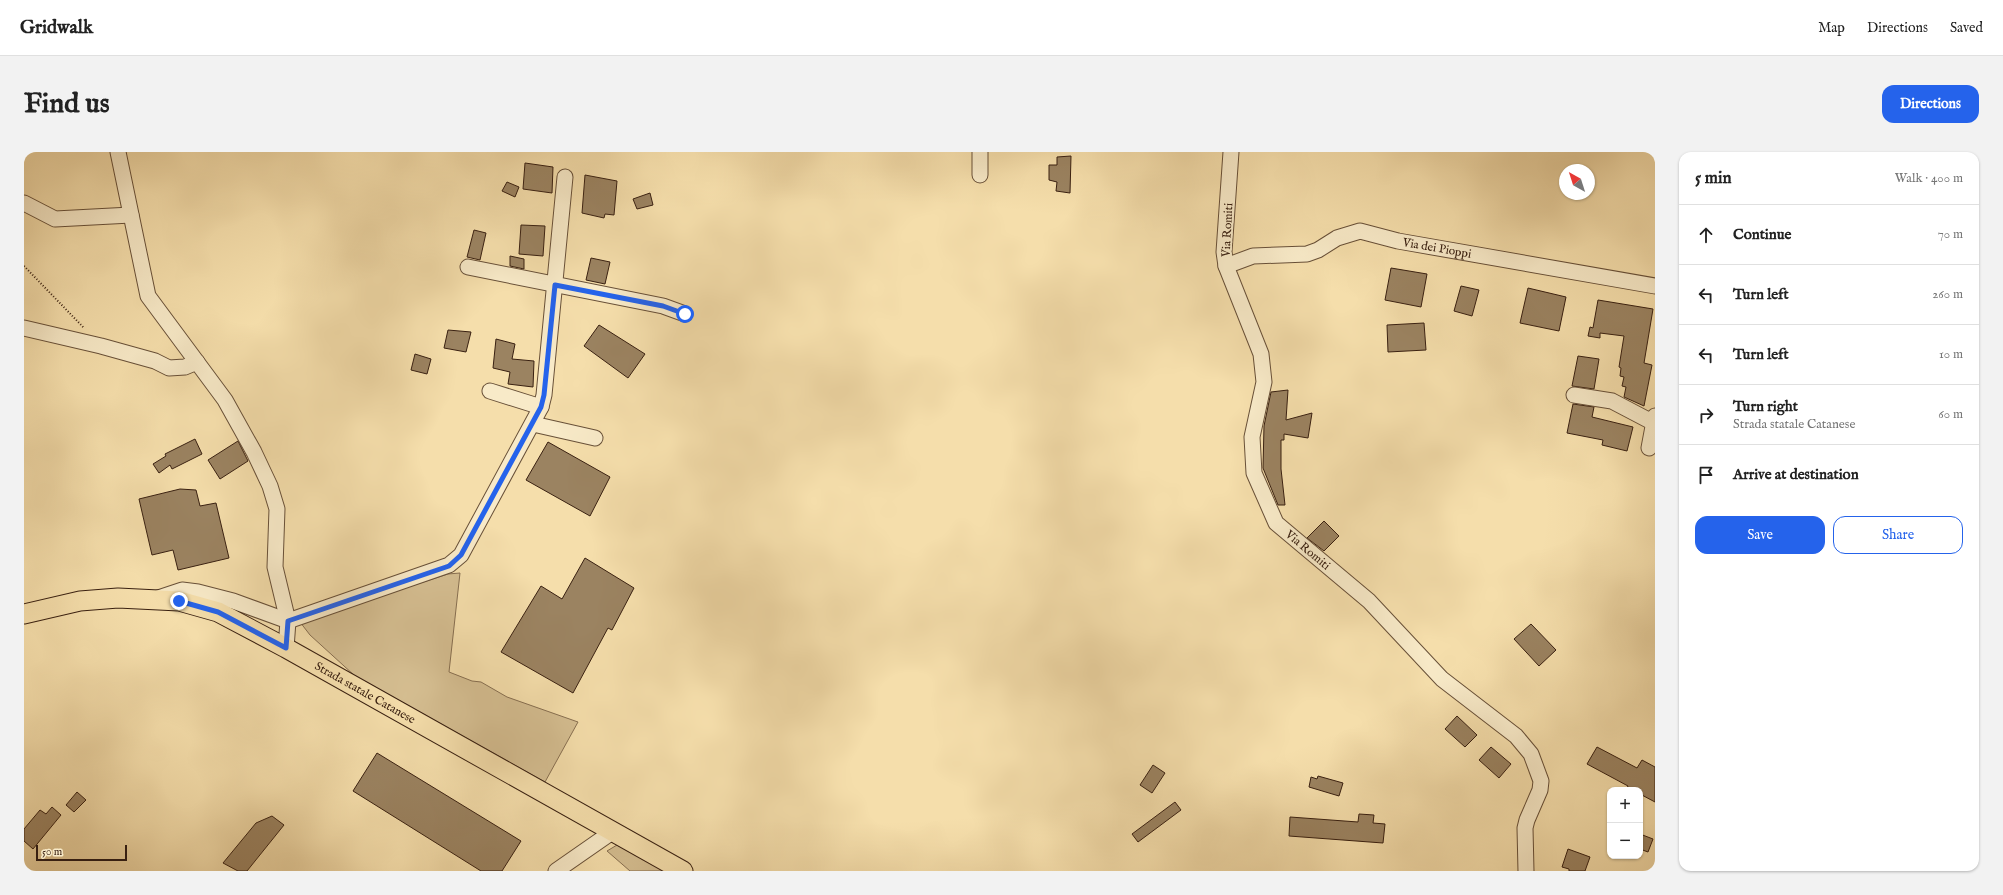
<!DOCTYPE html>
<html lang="en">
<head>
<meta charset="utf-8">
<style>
  :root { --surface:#fff; --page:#f2f2f2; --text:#222; --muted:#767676; --line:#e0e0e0; --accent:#2563eb }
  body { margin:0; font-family:"IM FELL English",serif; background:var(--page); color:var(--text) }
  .controls { position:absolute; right:12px; bottom:12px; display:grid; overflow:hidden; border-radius:8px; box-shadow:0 1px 3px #0004 }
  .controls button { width:36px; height:36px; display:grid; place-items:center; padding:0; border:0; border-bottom:1px solid var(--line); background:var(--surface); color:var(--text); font:20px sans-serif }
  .compass { position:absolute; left:1535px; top:12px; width:36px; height:36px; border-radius:50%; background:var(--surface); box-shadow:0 1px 3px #0004; rotate:321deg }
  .scale { position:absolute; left:12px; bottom:10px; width:91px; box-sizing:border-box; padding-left:4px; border:2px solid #392011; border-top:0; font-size:11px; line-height:14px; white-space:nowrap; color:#392011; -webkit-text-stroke:3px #f8eac8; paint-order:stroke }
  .stop { position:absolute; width:12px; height:12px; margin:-9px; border:3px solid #2563eb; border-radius:50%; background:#fff }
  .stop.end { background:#2563eb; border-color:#fff; box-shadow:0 1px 4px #0008 }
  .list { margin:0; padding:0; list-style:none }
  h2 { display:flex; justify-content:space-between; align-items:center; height:52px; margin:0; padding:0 16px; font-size:17px }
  h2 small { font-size:13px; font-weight:400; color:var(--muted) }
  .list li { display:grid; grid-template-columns:26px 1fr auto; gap:12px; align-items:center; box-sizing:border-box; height:60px; padding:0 16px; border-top:1px solid var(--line) }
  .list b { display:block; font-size:15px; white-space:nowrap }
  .list p { margin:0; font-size:13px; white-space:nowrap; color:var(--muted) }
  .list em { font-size:13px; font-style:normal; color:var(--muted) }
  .actions { display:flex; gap:8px; padding:12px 16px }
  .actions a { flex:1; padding:9px 0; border:1px solid var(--accent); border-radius:12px; text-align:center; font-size:14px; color:var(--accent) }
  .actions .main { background:var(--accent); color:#fff }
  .icon { flex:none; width:22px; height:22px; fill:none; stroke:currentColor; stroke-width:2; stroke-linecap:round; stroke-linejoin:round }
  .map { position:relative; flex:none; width:1631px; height:719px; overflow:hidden; border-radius:12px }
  header { display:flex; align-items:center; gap:24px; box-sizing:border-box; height:56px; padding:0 20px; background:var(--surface); border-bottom:1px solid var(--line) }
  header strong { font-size:19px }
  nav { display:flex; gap:22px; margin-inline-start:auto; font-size:14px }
  .intro { display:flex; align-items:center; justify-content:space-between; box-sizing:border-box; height:96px; padding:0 24px }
  h1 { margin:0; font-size:28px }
  .button { padding:10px 18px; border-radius:12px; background:var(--accent); color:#fff; font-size:14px; font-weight:700 }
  main { display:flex; gap:24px; padding:0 24px }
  aside { flex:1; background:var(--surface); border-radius:12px; box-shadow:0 1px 3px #0004 }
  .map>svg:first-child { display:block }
</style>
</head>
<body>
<header>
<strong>Gridwalk</strong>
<nav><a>Map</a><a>Directions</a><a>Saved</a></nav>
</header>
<div class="intro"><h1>Find us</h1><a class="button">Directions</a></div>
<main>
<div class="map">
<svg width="1631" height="719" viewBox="0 0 1631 719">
  <rect width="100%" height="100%" fill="#f5deab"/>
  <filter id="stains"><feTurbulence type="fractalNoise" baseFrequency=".005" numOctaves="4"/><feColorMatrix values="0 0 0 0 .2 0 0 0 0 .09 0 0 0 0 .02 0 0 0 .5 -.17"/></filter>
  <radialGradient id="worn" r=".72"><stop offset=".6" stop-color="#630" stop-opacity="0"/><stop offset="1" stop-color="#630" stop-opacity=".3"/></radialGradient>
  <!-- green -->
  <g fill="#d5be91" stroke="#876f51">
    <path d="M 436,421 L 425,520 L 448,529 L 457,530 L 483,545 L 554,570 L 521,630 L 331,524 L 286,483 L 276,470 L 424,422 Z"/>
    <path d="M 593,693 L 642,719 L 606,719 L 583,699 Z"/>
  </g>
  <!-- building -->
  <g fill="#9b8361" stroke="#392011">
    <path d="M 1047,4 L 1046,41 L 1032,39 L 1033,30 L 1025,28 L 1025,13 L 1033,13 L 1033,5 Z"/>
    <path d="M 501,11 L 529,15 L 528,41 L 499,37 Z"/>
    <path d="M 561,23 L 593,29 L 590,63 L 581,62 L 580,66 L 558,61 Z"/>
    <path d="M 483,30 L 495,35 L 491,45 L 478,39 Z"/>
    <path d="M 626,41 L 629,53 L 613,57 L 609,47 Z"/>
    <path d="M 497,73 L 521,74 L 519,104 L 495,102 Z"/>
    <path d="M 450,78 L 462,81 L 456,108 L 443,105 Z"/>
    <path d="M 486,104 L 500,107 L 500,117 L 486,114 Z"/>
    <path d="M 567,106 L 586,110 L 581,132 L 562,128 Z"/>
    <path d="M 1367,116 L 1403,122 L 1397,155 L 1361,148 Z"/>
    <path d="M 1437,134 L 1455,138 L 1448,164 L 1430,159 Z"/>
    <path d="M 1504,136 L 1542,145 L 1535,179 L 1496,171 Z"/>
    <path d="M 1574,148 L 1629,157 L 1620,211 L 1628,213 L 1620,254 L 1600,245 L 1602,235 L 1598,234 L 1600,225 L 1596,224 L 1597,216 L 1595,215 L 1600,184 L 1576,181 L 1576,186 L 1564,184 L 1566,175 L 1569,176 Z"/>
    <path d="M 1400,171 L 1402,198 L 1364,200 L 1363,173 Z"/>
    <path d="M 575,173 L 621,202 L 604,226 L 560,194 Z"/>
    <path d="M 424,178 L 447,180 L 442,200 L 420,196 Z"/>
    <path d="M 472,187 L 491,192 L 488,207 L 510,209 L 509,235 L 484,232 L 486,220 L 469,216 Z"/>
    <path d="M 391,202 L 407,207 L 403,222 L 387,218 Z"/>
    <path d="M 1554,204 L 1575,207 L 1570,237 L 1548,234 Z"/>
    <path d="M 1264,238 L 1262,268 L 1288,261 L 1284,286 L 1260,282 L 1260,288 L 1257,288 L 1257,317 L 1261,353 L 1254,353 L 1239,316 L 1240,274 L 1247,240 Z"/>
    <path d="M 1549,252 L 1570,255 L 1568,265 L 1609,275 L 1603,299 L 1578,293 L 1579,288 L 1543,281 Z"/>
    <path d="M 171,287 L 178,302 L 148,317 L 146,313 L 135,321 L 129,312 L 142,304 L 141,302 Z"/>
    <path d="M 214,289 L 224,309 L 196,327 L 184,308 Z"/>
    <path d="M 524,290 L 586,325 L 566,364 L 502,328 Z"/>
    <path d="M 156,337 L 172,338 L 176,354 L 192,351 L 205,406 L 154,418 L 149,398 L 128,403 L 115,347 Z"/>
    <path d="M 1300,369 L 1315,384 L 1300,399 L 1283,386 Z"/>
    <path d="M 561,406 L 610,436 L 588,478 L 584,476 L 549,541 L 477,500 L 517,434 L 538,447 Z"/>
    <path d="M 1507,472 L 1532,498 L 1515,514 L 1490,487 Z"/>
    <path d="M 1433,564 L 1453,583 L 1441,595 L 1421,577 Z"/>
    <path d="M 1467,595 L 1487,612 L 1475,626 L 1455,608 Z"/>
    <path d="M 1573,595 L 1613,616 L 1618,608 L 1631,615 L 1631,650 L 1616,642 L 1616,638 L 1602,638 L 1604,634 L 1563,612 Z"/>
    <path d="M 353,601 L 497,689 L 478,719 L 457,719 L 329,639 Z"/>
    <path d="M 1129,613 L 1141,621 L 1128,641 L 1116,633 Z"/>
    <path d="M 1294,624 L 1319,631 L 1315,644 L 1285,635 L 1287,625 L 1293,627 Z"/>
    <path d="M 53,640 L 62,648 L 50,660 L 42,653 Z"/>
    <path d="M 1151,650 L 1157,658 L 1114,690 L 1108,682 Z"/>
    <path d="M 28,655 L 37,663 L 9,697 L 0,689 L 0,677 L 16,658 L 22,662 Z"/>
    <path d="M 1335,662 L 1350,663 L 1349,671 L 1361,672 L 1359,691 L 1265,684 L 1266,665 L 1334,670 Z"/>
    <path d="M 248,664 L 260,673 L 223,719 L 214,719 L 199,711 L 232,671 Z"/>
    <path d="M 1616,682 L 1629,687 L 1624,700 L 1616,697 Z"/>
    <path d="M 1544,697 L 1566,705 L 1561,719 L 1545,719 L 1545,717 L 1538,715 Z"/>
  </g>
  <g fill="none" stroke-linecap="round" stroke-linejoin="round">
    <!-- minor casing -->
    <g stroke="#685038" stroke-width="17">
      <g id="minor">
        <path d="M 94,0 L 124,144 L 201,248 L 230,300 L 246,334 L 253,357 L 251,415 L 264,469 L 262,496"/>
        <path d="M 956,0 L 956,23"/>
        <path id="s1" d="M 1207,0 L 1200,100 L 1202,114 L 1237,202 L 1240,230 L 1228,285 L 1230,321 L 1252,371 L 1345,449 L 1418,527 L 1492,584 L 1507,602 L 1517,629 L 1516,638 L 1503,668 L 1501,676 L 1502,719"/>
        <path d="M 0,51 L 31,67 L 107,63"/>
        <path id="s2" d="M 1202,114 L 1229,104 L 1283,102 L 1294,98 L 1313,86 L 1336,79 L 1374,89 L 1631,134"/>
        <path d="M 444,115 L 639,154 L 661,162"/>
        <path d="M 0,176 L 77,194 L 131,209 L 145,216 L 161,215 L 173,210"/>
        <path d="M 466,239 L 517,255"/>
        <path d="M 1550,243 L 1588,249 L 1630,271"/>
        <path d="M 509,272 L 571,286"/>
        <path d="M 1625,296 L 1631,264"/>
        <path d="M 134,446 L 158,438 L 174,440 L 209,449 L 264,469 L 425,413 L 437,403 L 517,255 L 520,243 L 541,25"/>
        <path d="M 532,719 L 588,680"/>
      </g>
    </g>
    <!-- major casing -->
    <g stroke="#392011" stroke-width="21">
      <g id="major">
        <path id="s3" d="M 0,462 L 56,449 L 94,446 L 155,449 L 194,460 L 262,496 L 659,719"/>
      </g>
    </g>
    <!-- path -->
    <path stroke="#392011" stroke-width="2" stroke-dasharray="1 2" stroke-linecap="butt" d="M 0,114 L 60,176"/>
    <!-- minor -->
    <use href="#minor" stroke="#f8eac8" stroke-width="15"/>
    <!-- major -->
    <use href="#major" stroke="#f5deab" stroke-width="19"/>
  </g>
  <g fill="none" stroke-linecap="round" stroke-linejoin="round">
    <!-- route -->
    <path stroke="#2563eb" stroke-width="5" d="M 155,449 L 194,460 L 262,496 L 264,469 L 425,414 L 437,403 L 517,255 L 520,243 L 531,133 L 639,154 L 661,162"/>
  </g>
  <g text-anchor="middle" stroke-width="3.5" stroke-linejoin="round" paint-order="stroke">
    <!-- street labels -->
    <g font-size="12" fill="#392011" stroke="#f8eac8">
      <text transform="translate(1203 78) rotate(-87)" y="4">Via Romiti</text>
      <text dy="4" stroke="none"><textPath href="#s2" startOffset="220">Via dei Pioppi</textPath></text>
      <text dy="4" stroke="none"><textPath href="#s1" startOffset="426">Via Romiti</textPath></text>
      <text dy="4" stroke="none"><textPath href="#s3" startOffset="365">Strada statale Catanese</textPath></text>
    </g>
  </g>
  <rect width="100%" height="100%" filter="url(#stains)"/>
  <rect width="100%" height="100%" fill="url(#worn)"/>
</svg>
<div class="controls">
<button>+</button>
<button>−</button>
</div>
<svg class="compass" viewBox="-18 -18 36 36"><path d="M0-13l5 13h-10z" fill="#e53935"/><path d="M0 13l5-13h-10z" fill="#767676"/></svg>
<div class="scale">50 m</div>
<div class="stop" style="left:661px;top:162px"></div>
<div class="stop end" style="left:155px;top:449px"></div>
</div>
<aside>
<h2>5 min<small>Walk · 400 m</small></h2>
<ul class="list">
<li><svg class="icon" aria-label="ahead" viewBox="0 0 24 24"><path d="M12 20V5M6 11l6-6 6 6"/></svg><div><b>Continue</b></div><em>70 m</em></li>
<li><svg class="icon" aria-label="left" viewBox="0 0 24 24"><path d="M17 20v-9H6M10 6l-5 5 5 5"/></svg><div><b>Turn left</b></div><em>260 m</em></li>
<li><svg class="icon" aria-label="left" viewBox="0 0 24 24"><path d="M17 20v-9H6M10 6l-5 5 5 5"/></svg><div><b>Turn left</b></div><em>10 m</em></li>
<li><svg class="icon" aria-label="right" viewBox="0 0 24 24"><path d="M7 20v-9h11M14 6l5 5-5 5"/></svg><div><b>Turn right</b><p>Strada statale Catanese</p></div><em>60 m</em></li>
<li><svg class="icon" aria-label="arrive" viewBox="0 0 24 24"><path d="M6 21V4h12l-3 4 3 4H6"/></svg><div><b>Arrive at destination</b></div></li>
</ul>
<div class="actions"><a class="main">Save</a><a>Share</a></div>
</aside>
</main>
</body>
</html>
